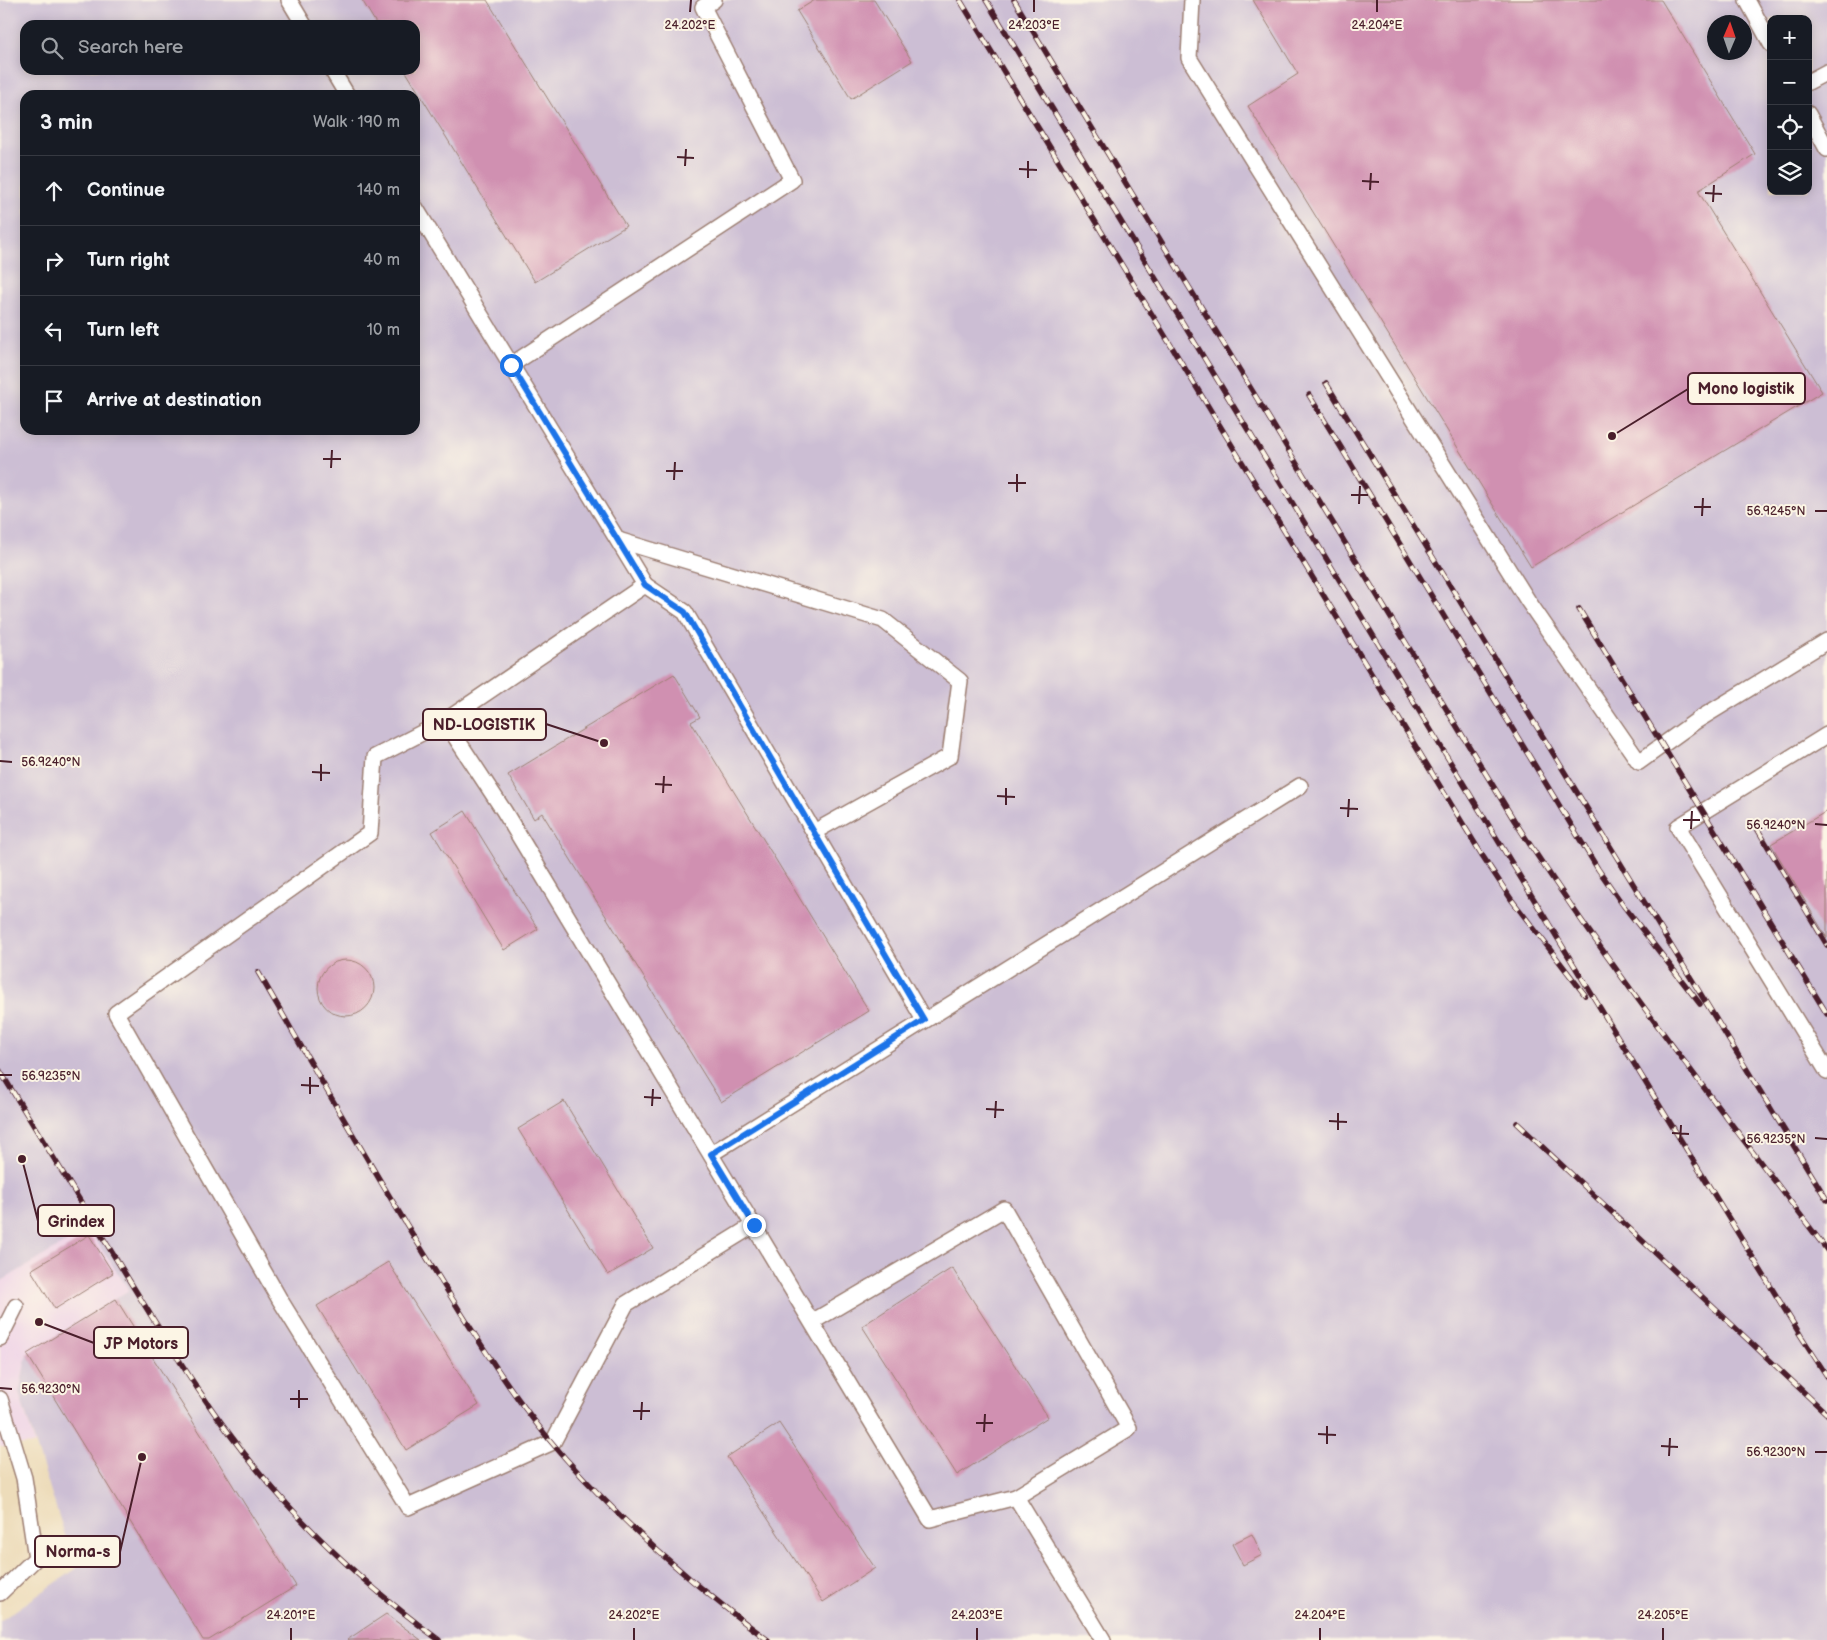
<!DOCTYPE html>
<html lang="en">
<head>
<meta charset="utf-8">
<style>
  :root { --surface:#171b24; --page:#242831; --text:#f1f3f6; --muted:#9ea1a6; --line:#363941 }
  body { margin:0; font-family:"Balsamiq Sans",sans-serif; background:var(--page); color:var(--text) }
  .controls { position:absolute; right:15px; top:15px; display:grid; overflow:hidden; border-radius:10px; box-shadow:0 2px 12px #0003 }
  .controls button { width:45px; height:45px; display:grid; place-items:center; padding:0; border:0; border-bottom:1px solid var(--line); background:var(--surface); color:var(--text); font:25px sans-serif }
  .compass { position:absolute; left:1707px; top:15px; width:45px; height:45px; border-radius:50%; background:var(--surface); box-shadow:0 2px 12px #0003; rotate:2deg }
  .stop { position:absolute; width:15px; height:15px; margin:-11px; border:4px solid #1a73e8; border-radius:50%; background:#fff }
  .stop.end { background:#1a73e8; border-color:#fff; box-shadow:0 1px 5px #0008 }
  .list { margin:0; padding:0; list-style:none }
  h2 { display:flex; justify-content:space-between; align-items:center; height:65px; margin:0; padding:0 20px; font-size:21px }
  h2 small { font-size:16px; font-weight:400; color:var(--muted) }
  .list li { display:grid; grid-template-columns:32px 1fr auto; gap:15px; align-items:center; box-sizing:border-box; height:70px; padding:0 20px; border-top:1px solid var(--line) }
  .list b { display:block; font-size:19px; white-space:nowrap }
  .list em { font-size:16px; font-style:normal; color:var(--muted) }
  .icon { flex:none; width:28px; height:28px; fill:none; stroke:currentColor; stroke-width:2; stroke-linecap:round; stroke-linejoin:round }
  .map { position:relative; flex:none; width:1827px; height:1640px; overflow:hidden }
  .search { position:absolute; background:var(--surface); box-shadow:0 2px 12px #0003; left:20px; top:20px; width:400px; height:55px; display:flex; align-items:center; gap:12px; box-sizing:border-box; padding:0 18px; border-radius:15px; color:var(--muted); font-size:19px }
  .panel { position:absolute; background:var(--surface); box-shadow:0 2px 12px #0003; left:20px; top:90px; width:400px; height:345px; border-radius:15px }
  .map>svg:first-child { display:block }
</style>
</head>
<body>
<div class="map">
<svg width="1827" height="1640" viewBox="0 0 1827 1640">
  <rect width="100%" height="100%" fill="#fcf5e5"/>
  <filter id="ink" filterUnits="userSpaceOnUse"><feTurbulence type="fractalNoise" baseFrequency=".02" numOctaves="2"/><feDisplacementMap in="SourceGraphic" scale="10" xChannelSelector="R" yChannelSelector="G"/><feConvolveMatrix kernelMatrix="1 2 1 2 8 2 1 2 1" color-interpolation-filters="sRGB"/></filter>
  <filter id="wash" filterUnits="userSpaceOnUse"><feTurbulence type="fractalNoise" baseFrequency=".0096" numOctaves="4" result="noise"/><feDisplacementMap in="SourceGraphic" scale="20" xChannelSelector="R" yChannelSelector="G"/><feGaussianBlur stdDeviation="1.12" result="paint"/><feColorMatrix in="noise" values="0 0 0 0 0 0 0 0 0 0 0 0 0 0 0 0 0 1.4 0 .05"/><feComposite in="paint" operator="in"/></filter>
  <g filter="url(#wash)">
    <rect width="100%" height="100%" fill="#eddcba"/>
    <!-- built -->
    <path fill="#eed0e8" d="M 88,1228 L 130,1290 L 27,1354 L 19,1393 L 35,1444 L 0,1447 L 0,1282 Z"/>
    <!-- industrial -->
    <path fill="#ccbed4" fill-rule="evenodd" d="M 0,0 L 1827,0 L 1827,1640 L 0,1640 L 0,1621 L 76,1569 L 19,1393 L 27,1354 L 129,1290 L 88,1229 L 0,1282 ZM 1771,19 L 1808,19 L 1808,191 L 1771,191 ZM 1714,22 L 1744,22 L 1744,52 L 1714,52 ZM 25,25 L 415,25 L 415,70 L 25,70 ZM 25,95 L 415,95 L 415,430 L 25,430 Z"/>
    <g id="blocks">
      <!-- building -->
      <g fill="#d090b1">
        <path d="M 362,0 L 487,0 L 626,226 L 535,282 L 405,70 L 415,70 L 415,25 L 377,25 Z"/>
        <path d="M 815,0 L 874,0 L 912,61 L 851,99 L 797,11 Z"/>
        <path d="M 1253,0 L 1661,0 L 1755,154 L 1698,191 L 1822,392 L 1531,567 L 1248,106 L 1298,74 Z"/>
        <path d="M 674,674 L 700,717 L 691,722 L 869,1011 L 721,1102 L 542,813 L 534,819 L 508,775 Z"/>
        <path d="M 465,811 L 538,929 L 504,950 L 432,832 Z"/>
        <path d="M 1827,811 L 1827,938 L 1771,844 Z"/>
        <circle cx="346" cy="988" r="28"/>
        <path d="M 564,1101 L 653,1248 L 608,1275 L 518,1129 Z"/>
        <path d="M 89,1235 L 113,1273 L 55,1309 L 31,1270 Z"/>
        <path d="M 388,1262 L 479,1405 L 406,1450 L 317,1306 Z"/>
        <path d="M 952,1268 L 1048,1417 L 957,1475 L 862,1326 Z"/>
        <path d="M 116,1299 L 296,1586 L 209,1640 L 203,1640 L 27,1354 Z"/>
        <path d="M 779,1423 L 875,1568 L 823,1602 L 727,1457 Z"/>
        <path d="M 1252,1534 L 1262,1555 L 1243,1565 L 1232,1544 Z"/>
        <path d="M 386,1614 L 421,1640 L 347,1640 Z"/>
      </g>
    </g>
  </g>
  <g filter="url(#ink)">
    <use href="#blocks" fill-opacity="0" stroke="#9c7e72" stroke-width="1"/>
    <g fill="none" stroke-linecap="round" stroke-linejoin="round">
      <!-- service casing -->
      <g stroke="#9c7e72" stroke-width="18">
        <g id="service">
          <path d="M 289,0 L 304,25"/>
          <path d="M 1192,0 L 1189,58 L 1528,601 L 1639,762 L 1696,721 L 1827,641"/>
          <path d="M 1747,0 L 1771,44"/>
          <path d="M 332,70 L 347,95"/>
          <path d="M 1808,82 L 1827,72"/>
          <path d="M 1808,114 L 1827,149"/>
          <path d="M 415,207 L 645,585 L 445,721 L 504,811 L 930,1519 L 1016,1497 L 1129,1428 L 1004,1209 L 812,1322"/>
          <path d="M 511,365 L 792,180 L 703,7 L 714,0"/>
          <path d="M 618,540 L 883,620 L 960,681 L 950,756 L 814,832"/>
          <path d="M 645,585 L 685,612 L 924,1020"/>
          <path d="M 445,721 L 375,757 L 370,833 L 116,1013 L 280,1300 L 408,1507 L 553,1442 L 626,1304 L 754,1225"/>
          <path d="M 1827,735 L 1678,827 L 1827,1071"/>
          <path d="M 711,1154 L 1300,786"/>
          <path d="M 0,1338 L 16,1306"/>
          <path d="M 0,1399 L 24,1478 L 36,1558 L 0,1593"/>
          <path d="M 1016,1497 L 1103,1640"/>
        </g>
      </g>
      <!-- service -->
      <use href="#service" stroke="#fff" stroke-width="15"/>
      <!-- rail casing -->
      <g stroke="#4a1f2b" stroke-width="5.5">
        <g id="rail">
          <path d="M 960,0 L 1482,855 L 1511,899 L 1585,995"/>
          <path d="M 986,0 L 1658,1103 L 1801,1336 L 1827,1376"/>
          <path d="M 1014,0 L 1514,820 C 1610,969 1720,1108 1827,1250"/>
          <path d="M 1326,383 L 1827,1200"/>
          <path d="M 1309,395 L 1598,869 L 1623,905 L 1700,1004"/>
          <path d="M 1579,609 L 1827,1014"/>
          <path d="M 1758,830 L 1827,945"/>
          <path d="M 258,972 C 314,1068 369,1164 427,1258 C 470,1327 511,1397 565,1458 C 626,1526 694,1586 768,1640"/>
          <path d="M 0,1071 C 43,1141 86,1210 129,1280 C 170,1346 210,1413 260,1473 C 312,1536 374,1592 439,1640"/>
          <path d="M 1517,1123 L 1827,1414"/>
        </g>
      </g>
      <!-- rail -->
      <use href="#rail" stroke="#fcf5e5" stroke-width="4" stroke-dasharray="11" stroke-linecap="butt"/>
    </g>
  </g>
  <g fill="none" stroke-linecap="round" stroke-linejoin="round" filter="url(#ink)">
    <!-- route -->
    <path stroke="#1a73e8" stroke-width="6" d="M 511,365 L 645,585 L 685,612 L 924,1020 L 711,1154 L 754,1225"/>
  </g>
  <!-- ticks -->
  <path fill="none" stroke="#4a1f2b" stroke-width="2" d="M 690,12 L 691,0M 1034,12 L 1034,0M 1377,12 L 1377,0M 677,157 L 694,158M 685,166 L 686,149M 1019,169 L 1037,170M 1028,178 L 1028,161M 1362,181 L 1379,182M 1370,190 L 1371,173M 1705,193 L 1722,194M 1713,202 L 1714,185M 323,459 L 341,459M 331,468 L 332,450M 666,471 L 683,471M 674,480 L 675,462M 1008,483 L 1026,483M 1017,492 L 1017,474M 1351,495 L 1368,495M 1359,504 L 1360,486M 1694,507 L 1711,507M 1815,511 L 1827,511M 1702,516 L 1703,498M 0,761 L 12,762M 312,772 L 330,773M 321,781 L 321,764M 655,784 L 672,785M 663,793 L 664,776M 997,796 L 1015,797M 1006,805 L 1006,788M 1340,808 L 1358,809M 1348,817 L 1349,799M 1683,820 L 1700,820M 1815,824 L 1827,825M 1691,829 L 1692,811M 0,1075 L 12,1075M 301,1085 L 319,1086M 310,1094 L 310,1077M 644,1097 L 661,1098M 652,1106 L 653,1089M 986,1109 L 1004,1110M 995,1118 L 996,1101M 1329,1121 L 1347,1122M 1338,1130 L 1338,1113M 1672,1133 L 1689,1134M 1815,1138 L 1827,1139M 1680,1142 L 1681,1125M 0,1388 L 12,1389M 290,1399 L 308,1399M 299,1408 L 299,1390M 633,1411 L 650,1411M 641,1420 L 642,1402M 976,1423 L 993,1423M 984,1432 L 985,1414M 1318,1434 L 1336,1435M 1327,1444 L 1327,1426M 1661,1446 L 1678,1447M 1815,1452 L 1827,1452M 1669,1456 L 1670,1438M 291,1640 L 291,1628M 634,1640 L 634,1628M 977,1640 L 977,1628M 1320,1640 L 1320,1628M 1663,1640 L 1663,1628"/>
  <g font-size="12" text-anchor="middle" fill="#4a1f2b" stroke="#fcf5e5" stroke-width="4" stroke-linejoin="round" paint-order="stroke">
    <text x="690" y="29">24.202°E</text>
    <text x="1034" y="29">24.203°E</text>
    <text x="1377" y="29">24.204°E</text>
    <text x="1776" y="515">56.9245°N</text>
    <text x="51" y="766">56.9240°N</text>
    <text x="1776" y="829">56.9240°N</text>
    <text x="51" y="1080">56.9235°N</text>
    <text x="1776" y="1143">56.9235°N</text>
    <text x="51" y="1393">56.9230°N</text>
    <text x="1776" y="1456">56.9230°N</text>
    <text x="291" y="1619">24.201°E</text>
    <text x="634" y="1619">24.202°E</text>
    <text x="977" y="1619">24.203°E</text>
    <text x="1320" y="1619">24.204°E</text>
    <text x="1663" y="1619">24.205°E</text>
  </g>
  <!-- callouts -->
  <path fill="none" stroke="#4a1f2b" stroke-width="2" d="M1612 436L1688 389M604 743L546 724M22 1159L38 1221M39 1322L94 1343M142 1457L120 1552"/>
  <g fill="#4a1f2b" stroke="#fcf5e5" stroke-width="2">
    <circle cx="1612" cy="436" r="5"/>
    <circle cx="604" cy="743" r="5"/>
    <circle cx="22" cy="1159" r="5"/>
    <circle cx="39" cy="1322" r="5"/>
    <circle cx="142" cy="1457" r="5"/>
  </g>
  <g fill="#fcf5e5" stroke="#4a1f2b" stroke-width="2">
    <rect x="1688" y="373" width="117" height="31" rx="5"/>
    <rect x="423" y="709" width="123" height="31" rx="5"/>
    <rect x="38" y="1205" width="76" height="31" rx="5"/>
    <rect x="94" y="1327" width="94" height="31" rx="5"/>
    <rect x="35" y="1536" width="85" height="31" rx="5"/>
  </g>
  <g font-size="16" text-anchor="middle" font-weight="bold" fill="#4a1f2b">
    <text x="1746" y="394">Mono logistik</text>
    <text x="484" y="730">ND-LOGISTIK</text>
    <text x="76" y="1227">Grindex</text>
    <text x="141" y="1349">JP Motors</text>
    <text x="78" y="1557">Norma-s</text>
  </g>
</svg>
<div class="controls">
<button>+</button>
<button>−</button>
<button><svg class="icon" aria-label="locate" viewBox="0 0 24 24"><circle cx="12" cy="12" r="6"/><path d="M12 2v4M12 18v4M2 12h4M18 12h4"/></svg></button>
<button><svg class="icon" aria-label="layers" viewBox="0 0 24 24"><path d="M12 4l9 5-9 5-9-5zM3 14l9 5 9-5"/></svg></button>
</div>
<svg class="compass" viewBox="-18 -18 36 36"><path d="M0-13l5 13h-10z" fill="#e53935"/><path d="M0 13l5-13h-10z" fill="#9ea1a6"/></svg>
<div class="stop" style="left:511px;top:365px"></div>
<div class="stop end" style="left:754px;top:1225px"></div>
<div class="search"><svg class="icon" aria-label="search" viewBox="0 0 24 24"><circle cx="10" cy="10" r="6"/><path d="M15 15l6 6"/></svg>Search here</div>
<section class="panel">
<h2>3 min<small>Walk · 190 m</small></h2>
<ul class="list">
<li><svg class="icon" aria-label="ahead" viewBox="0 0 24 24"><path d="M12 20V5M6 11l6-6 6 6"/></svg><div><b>Continue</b></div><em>140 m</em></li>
<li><svg class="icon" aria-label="right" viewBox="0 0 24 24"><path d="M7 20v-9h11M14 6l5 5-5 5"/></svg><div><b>Turn right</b></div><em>40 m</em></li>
<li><svg class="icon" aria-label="left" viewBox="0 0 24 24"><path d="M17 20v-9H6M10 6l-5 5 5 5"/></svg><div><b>Turn left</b></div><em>10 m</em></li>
<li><svg class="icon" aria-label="arrive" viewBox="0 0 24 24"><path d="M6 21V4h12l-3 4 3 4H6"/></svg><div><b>Arrive at destination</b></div></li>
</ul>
</section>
</div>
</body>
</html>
